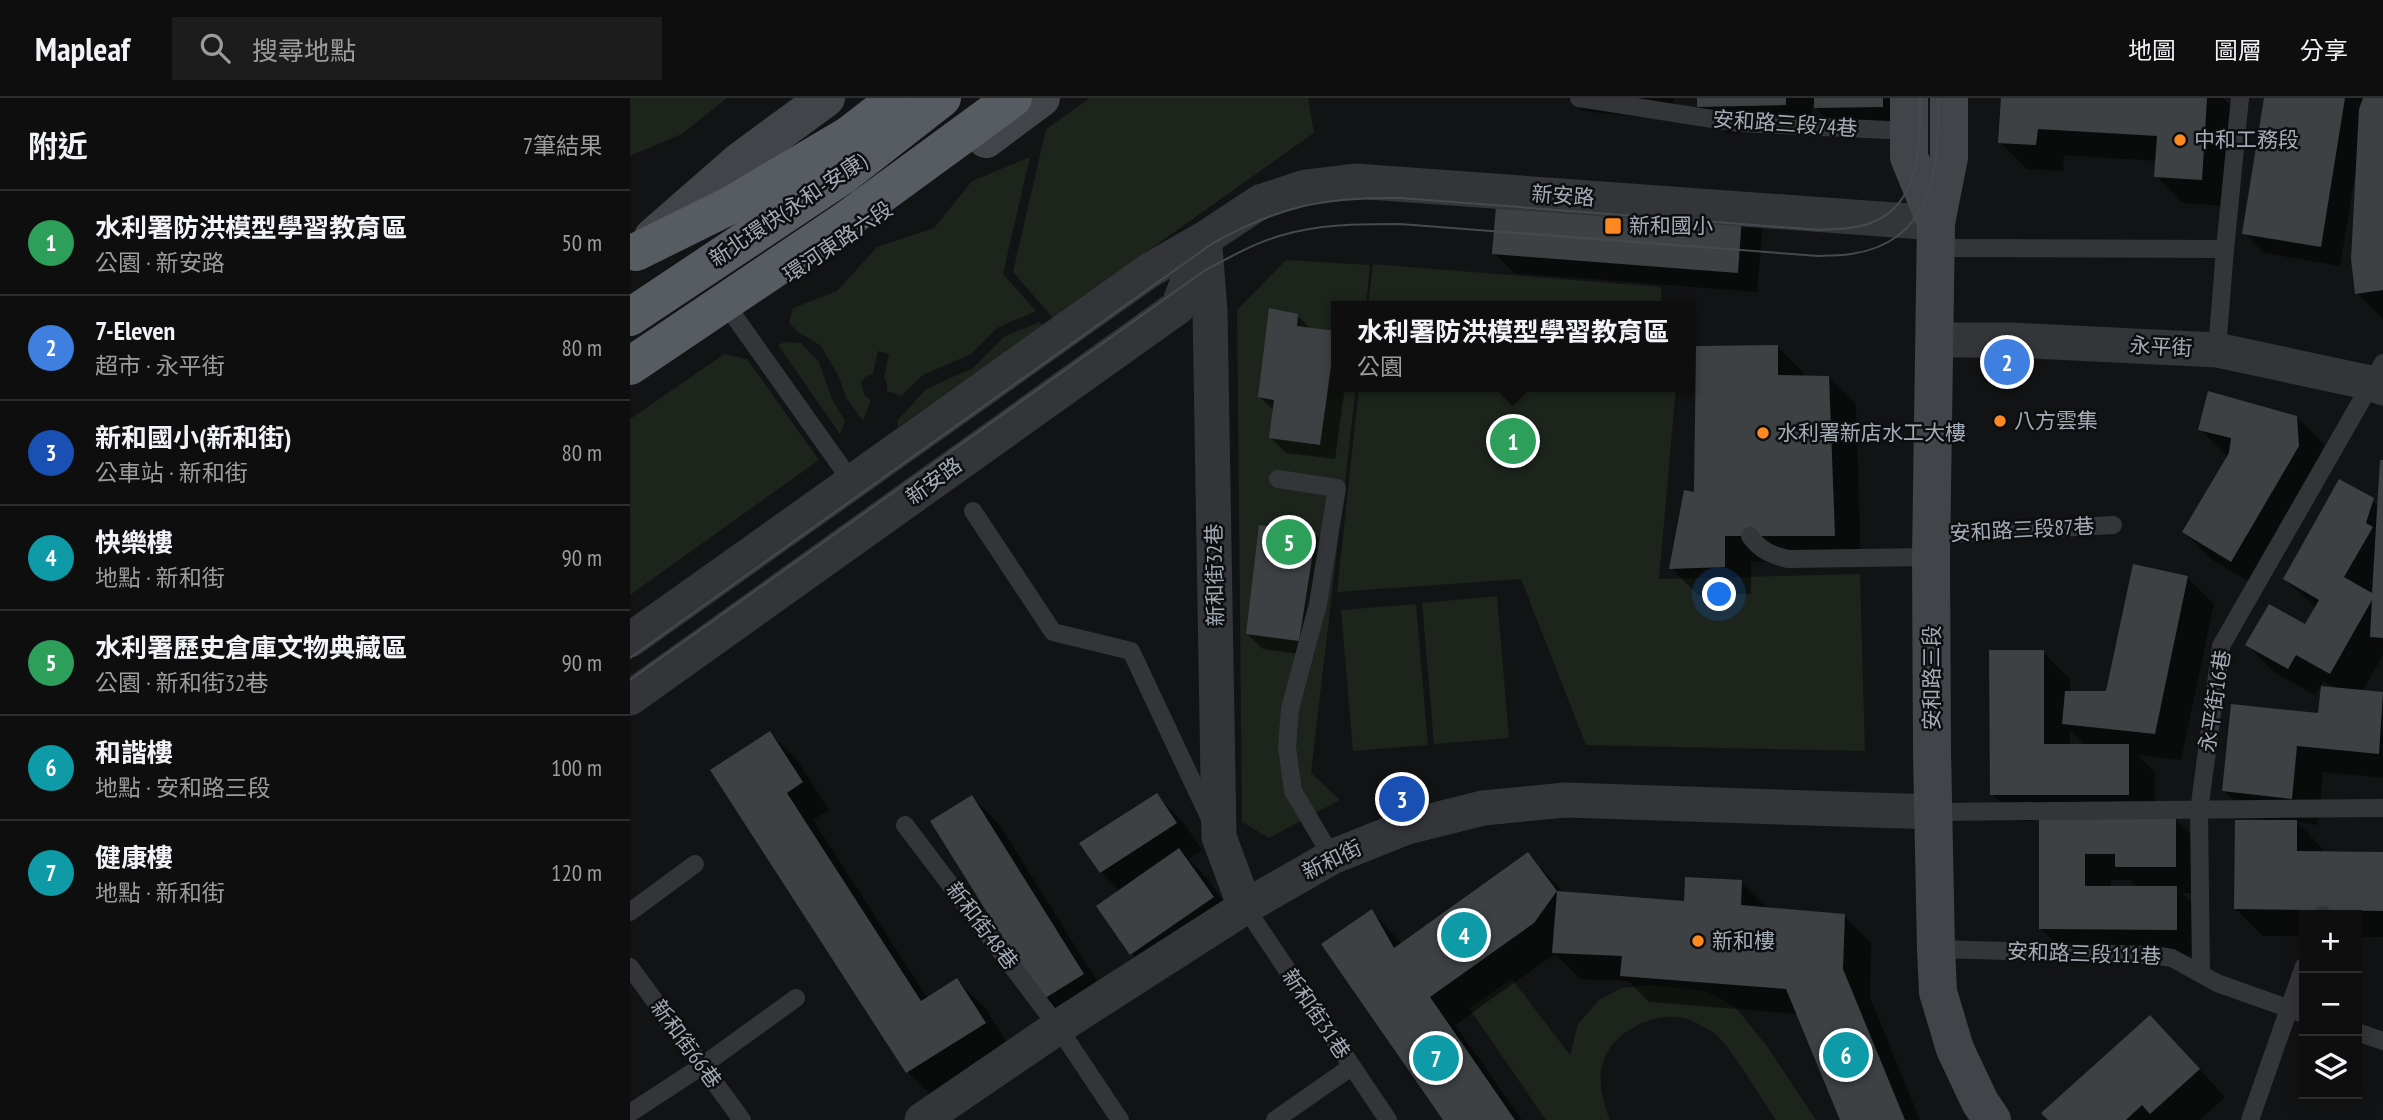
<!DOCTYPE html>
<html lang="zh-TW">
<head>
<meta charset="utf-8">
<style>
  :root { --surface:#0e0e0f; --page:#1c1c1d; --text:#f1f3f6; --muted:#9b9c9e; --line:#2e2e2f; --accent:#db2777 }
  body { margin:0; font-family:"PT Sans Narrow","Noto Sans TC",sans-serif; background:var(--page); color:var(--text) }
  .controls { position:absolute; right:21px; bottom:21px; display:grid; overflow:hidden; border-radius:0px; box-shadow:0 4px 18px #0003 }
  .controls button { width:63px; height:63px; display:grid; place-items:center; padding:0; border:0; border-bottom:2px solid var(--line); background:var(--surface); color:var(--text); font:35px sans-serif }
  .you { position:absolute; left:1090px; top:497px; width:24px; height:24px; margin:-18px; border:5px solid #fff; border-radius:50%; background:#1a73e8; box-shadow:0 0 0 10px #1a73e833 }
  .badge { display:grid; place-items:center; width:46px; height:46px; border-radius:50%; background:var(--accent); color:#fff; font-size:23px; font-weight:700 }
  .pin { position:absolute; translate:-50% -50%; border:4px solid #fff; box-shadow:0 2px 7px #0006 }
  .popup { position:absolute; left:701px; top:203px; width:364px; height:91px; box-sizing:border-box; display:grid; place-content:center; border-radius:0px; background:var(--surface); filter:drop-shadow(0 2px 5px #0005); font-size:23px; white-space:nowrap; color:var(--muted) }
  .popup b { font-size:26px; color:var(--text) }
  .popup::after { content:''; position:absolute; left:50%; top:100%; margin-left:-14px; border:14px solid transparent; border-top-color:var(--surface) }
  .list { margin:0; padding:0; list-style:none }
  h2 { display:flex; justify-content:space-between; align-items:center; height:91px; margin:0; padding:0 28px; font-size:30px }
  h2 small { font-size:23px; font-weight:400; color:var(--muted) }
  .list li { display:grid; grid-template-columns:46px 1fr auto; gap:21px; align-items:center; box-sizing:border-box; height:105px; padding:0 28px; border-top:2px solid var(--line) }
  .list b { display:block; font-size:26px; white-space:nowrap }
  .list p { margin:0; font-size:23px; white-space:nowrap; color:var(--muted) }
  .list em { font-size:23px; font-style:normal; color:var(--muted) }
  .icon { flex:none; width:38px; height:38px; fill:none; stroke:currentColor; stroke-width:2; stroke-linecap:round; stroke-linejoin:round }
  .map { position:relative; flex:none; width:1753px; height:1022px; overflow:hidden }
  header { display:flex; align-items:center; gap:42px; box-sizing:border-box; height:98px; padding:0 35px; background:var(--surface); border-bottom:2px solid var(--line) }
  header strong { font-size:33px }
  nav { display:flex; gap:38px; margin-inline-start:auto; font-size:24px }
  .search { width:490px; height:63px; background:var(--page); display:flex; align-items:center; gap:18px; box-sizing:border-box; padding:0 24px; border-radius:0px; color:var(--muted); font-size:26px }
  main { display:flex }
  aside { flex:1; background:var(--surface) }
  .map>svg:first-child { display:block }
</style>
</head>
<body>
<header>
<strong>Mapleaf</strong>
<div class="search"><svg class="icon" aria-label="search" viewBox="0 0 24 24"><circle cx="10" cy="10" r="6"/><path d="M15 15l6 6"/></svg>搜尋地點</div>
<nav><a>地圖</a><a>圖層</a><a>分享</a></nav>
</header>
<main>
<aside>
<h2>附近<small>7筆結果</small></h2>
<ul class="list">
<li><span class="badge" style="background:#2e9e5b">1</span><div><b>水利署防洪模型學習教育區</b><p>公園 · 新安路</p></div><em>50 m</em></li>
<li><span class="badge" style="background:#3f7fe0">2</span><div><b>7-Eleven</b><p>超市 · 永平街</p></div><em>80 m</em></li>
<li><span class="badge" style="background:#1a4fb4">3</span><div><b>新和國小(新和街)</b><p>公車站 · 新和街</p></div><em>80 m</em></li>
<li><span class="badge" style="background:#0f9aa8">4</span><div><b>快樂樓</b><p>地點 · 新和街</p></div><em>90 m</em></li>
<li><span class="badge" style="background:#2e9e5b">5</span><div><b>水利署歷史倉庫文物典藏區</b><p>公園 · 新和街32巷</p></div><em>90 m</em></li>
<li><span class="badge" style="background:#0f9aa8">6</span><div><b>和諧樓</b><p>地點 · 安和路三段</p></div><em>100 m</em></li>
<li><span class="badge" style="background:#0f9aa8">7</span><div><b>健康樓</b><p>地點 · 新和街</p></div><em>120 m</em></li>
</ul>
</aside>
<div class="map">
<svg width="1753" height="1022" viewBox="0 0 1753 1022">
  <rect width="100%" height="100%" fill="#121314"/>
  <!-- green -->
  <g fill="#1c241c">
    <path d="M 0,0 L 97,0 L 52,36 L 0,58 Z"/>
    <path d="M 460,0 L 678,0 L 684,35 L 423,220 L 383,174 L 416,31 Z"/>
    <path d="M 400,59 L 373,176 L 406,213 L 367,230 L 341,256 L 293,277 L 271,298 L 257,293 L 257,285 L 254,279 L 259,256 L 248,253 L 243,276 L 235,279 L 231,285 L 235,298 L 241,302 L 233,323 L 217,301 L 208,277 L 191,248 L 168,234 L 159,225 L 163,210 L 207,193 L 247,149 L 304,130 L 342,83 Z"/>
    <path d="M 656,162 L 740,167 L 736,208 L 706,208 L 706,289 L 726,289 L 681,675 L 710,702 L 639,740 L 612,724 L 607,212 Z"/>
    <path d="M 743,166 L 1031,189 L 1031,208 L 1034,208 L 738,208 Z"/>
    <path d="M 409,224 L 414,227 L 268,329 L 267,323 L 296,291 L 343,270 L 375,238 Z"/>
    <path d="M 155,244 L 171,245 L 189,264 L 202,301 L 215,323 L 210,336 L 148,247 Z"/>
    <path d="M 94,256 L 117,261 L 189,362 L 0,497 L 0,321 Z"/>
    <path d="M 729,289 L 1046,289 L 1029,481 L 1230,476 L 1235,653 L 956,647 L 891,481 L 707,494 Z"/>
    <path d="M 867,498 L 879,640 L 804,646 L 792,505 Z"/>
    <path d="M 786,506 L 798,647 L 723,653 L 711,512 Z"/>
    <path d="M 882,881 L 940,957 L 948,926 L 969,902 L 991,890 L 1022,887 L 1076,893 L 1105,909 L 1137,948 L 1186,1022 L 1146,1022 C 1134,1005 1098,944 1084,935 C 1076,931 1068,925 1060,922 C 1033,911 990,929 977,955 C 965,976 972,1002 980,1022 L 916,1022 L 839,910 Z"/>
  </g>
  <!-- shadow -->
  <g fill="#0007" fill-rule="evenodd">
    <path d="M 939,0 L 1044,0 L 1041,22 L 952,13 Z"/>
    <path d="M 1069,0 L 1279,0 L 1279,35 L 1212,36 L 1182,6 L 1183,34 L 1096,35 L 1069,8 Z"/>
    <path d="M 1373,0 L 1593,0 L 1604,11 L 1598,108 L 1553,105 L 1526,78 L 1527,63 L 1434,57 L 1433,73 L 1397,71 L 1370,44 Z"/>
    <path d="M 1636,0 L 1753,0 L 1753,221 L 1727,195 L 1727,78 L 1725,77 L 1710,168 L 1634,155 L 1614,135 Z"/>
    <path d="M 1133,125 L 1127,194 L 884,175 L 864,155 Z"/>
    <path d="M 667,217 L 682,232 L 706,237 L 706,289 L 715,289 L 705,361 L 656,355 L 641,340 L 644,313 L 630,299 Z"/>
    <path d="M 1147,248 L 1174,275 L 1174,279 L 1199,279 L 1226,306 L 1231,464 L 1121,464 L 1121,496 L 1068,497 L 1041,470 L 1066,396 Z"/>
    <path d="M 1666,319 L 1694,346 L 1696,375 L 1628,489 L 1581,461 L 1554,434 L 1598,359 L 1570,331 Z"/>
    <path d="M 1752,364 L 1753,557 L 1732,594 L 1753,596 L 1753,680 L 1693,674 L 1688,727 L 1667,724 L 1693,751 L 1693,755 L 1753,756 L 1753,839 L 1727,839 L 1727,817 L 1674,817 L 1674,838 L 1633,838 L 1606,811 L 1633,721 L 1621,720 L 1594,693 L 1689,617 L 1709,591 L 1693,583 L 1685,597 L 1644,574 L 1618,547 L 1676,529 L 1686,510 L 1655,481 L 1742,402 L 1749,409 Z"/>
    <path d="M 686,437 L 701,452 L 684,558 L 633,551 L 617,536 Z"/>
    <path d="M 1557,479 L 1584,506 L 1551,662 L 1508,657 L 1525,675 L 1525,722 L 1546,722 L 1573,749 L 1573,795 L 1552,795 L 1573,816 L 1573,858 L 1438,858 L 1411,831 L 1411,723 L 1389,723 L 1362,696 L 1413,554 L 1440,581 L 1440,595 L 1478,595 ZM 1440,632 L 1456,648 L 1440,648 ZM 1481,782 L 1501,782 L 1508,789 L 1481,790 Z"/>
    <path d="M 140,635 L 167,662 L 199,712 L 183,722 L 298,901 L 327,882 L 354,909 L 382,952 L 305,1001 L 278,974 L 83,673 Z"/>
    <path d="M 526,697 L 553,724 L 572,752 L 559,761 L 576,779 L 609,826 L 529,883 L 502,856 L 468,808 L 490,793 L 471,774 Z"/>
    <path d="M 342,699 L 369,726 L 480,904 L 441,928 L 414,901 Z"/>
    <path d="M 898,756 L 934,795 L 1056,805 L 1111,784 L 1138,811 L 1214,818 L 1241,845 L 1240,899 L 1290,1022 L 1212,1022 L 1168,916 L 1019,904 L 998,883 L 950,881 L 925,856 L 825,927 L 892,1022 L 815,1022 L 742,814 L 772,846 Z"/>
    <path d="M 1547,946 L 1595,999 L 1570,1022 L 1420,1022 Z"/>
  </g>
  <!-- building -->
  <g fill="#3e4144">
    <path d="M 1067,0 L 1156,0 L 1156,7 L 1067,9 Z"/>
    <path d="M 1184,0 L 1253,0 L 1253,9 L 1184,10 Z"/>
    <path d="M 1371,0 L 1577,0 L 1572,82 L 1524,79 L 1527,38 L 1408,31 L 1406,47 L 1368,45 Z"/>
    <path d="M 1634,0 L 1715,0 L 1691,149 L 1612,136 Z"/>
    <path d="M 1733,0 L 1753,0 L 1753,192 L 1725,196 L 1721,161 L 1729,11 Z"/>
    <path d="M 868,85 L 1113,104 L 1108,175 L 862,156 Z"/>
    <path d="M 639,210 L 668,216 L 667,228 L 706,233 L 690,347 L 639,340 L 644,302 L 628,299 Z"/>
    <path d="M 1148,247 L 1148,277 L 1199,278 L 1205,438 L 1095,438 L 1095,469 L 1039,471 L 1054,392 L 1064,394 L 1066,248 Z"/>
    <path d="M 1578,293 L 1667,318 L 1669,348 L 1601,464 L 1552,434 L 1599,355 L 1601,340 L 1568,332 Z"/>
    <path d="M 1750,362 L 1753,362 L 1753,540 L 1740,539 L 1742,502 L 1700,576 L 1666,557 L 1658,571 L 1615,547 L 1639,506 L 1675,526 L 1689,502 L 1653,481 L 1709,381 L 1744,400 L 1736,425 L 1743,429 L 1714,479 L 1742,495 Z"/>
    <path d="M 629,427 L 686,435 L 669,543 L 616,536 Z"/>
    <path d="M 1503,466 L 1558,478 L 1525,636 L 1432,626 L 1435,593 L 1476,593 Z"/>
    <path d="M 1359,552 L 1414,552 L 1414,646 L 1499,646 L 1499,697 L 1360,697 Z"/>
    <path d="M 1691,588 L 1753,594 L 1749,656 L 1667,648 L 1662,701 L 1592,693 L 1601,606 L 1688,615 Z"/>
    <path d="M 140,633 L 173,684 L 157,695 L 291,903 L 327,880 L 356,925 L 276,975 L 80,672 Z"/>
    <path d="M 527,695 L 547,725 L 470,775 L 449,745 Z"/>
    <path d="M 342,697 L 454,876 L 412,902 L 300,723 Z"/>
    <path d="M 1409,720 L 1546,720 L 1546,769 L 1485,769 L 1485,756 L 1455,756 L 1455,788 L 1547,788 L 1547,832 L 1409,831 Z"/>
    <path d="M 1605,722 L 1667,722 L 1667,753 L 1753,754 L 1753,813 L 1604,811 Z"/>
    <path d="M 549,750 L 584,799 L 500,857 L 466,808 Z"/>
    <path d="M 898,754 L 927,793 L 904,825 L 800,899 L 885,1022 L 813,1022 L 691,846 L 742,811 L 764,850 Z"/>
    <path d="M 1055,779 L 1112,782 L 1111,807 L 1215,816 L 1213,871 L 1275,1022 L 1210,1022 L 1156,891 L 990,878 L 992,858 L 922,855 L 927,793 L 1054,803 Z"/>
    <path d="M 1520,917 L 1570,971 L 1520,1016 L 1512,1007 L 1496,1022 L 1418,1022 L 1411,1015 Z"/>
  </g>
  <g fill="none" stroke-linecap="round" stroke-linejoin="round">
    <!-- service -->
    <g stroke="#333539" stroke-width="18">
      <path d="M 949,0 L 1108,25 L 1279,33"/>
      <path d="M 1306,150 L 1595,151 L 1610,0"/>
      <path d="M 102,215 L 222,384"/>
      <path d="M 1587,252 L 1595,151"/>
      <path d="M 648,381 L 707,390 L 688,506 L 660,611 L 657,649 L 663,693 L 702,759"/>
      <path d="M 343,413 L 423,534 L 501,553 L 581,723"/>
      <path d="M 1302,437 L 1483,427"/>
      <path d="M 1120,438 C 1130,452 1141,457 1158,461 L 1301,459"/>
      <path d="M 1304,714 L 1753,710"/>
      <path d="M 275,727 L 428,929 L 490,1022"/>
      <path d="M 615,809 L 758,1022"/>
      <path d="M 0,814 L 65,766"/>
      <path d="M 1692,817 L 1693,817"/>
      <path d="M 1306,851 L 1523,857 L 1542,860 L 1587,885 L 1674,916"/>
      <path d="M 0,869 L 112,1022"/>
      <path d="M 1571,876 L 1569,713 L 1591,548 L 1753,265"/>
      <path d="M 1727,934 L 1753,943"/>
      <path d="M 0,1015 L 72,968 L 166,900"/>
      <path d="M 645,1022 L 721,969"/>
      <path d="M 1620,1022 L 1674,868"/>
    </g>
    <!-- minor -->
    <g stroke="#333539" stroke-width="35">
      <path d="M 575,149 L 580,213 L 589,739 L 615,809"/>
      <path d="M 1305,242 L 1380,242 L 1587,252 L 1741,285 L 1753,290"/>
      <path d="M 0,542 L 520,172 L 574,141 L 630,104 L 676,89 L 725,83 L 1306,125"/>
      <path d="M 0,600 L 548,209 L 574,141"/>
      <path d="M 292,1022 L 428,929 L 615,809 L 702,759 L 777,729 L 853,710 L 935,702 L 1304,714"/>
    </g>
    <!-- secondary -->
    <g stroke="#414549" stroke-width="38">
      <path d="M 1279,0 L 1279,59 L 1306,125"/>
      <path d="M 1319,0 L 1319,59 L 1306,125 L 1301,459 L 1302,653 L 1306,851 L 1308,894 L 1325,951 L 1350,1004 L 1362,1022"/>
      <path d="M 356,41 L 411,0"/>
      <path d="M 23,139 L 110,63 L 196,0"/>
    </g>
    <!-- trunk -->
    <g stroke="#575c62" stroke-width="38">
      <path d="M 6,154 L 101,107 L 219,37 L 267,0"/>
      <path d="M 0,219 L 212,78 L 312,0"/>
      <path d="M 0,268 L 215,123 L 383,0"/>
    </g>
    <!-- tram -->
    <g stroke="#464a4e" stroke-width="2">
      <path d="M 0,560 L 583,145 C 650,108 693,99 770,100 L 1190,132 C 1207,131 1227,131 1243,124 C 1292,104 1290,43 1290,0"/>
      <path d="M 0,582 L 574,173 C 598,160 623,146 649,138 C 688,126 729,126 770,126 L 1188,158 C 1199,157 1210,158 1221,156 C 1305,144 1309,68 1308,0"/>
    </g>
  </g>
  <!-- markers -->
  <g fill="#fe8920" stroke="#0d0e0f" stroke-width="2.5">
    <circle cx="1550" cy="42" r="7"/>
    <rect x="974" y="119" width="18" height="18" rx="3.5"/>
    <circle cx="1370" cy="323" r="7"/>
    <circle cx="1133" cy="335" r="7"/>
    <circle cx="1068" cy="843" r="7"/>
  </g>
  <g text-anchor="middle" stroke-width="5" stroke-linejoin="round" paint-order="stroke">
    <!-- street labels -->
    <g font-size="21" fill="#a3acb6" stroke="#0d0e0f">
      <text transform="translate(1155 26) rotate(4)" y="7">安和路三段74巷</text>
      <text transform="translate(933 98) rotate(4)" y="7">新安路</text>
      <text transform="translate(158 112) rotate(-34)" y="7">新北環快(永和-安康)</text>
      <text transform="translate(208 144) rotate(-34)" y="7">環河東路六段</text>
      <text transform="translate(1531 249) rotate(3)" y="7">永平街</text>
      <text transform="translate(304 383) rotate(-36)" y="7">新安路</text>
      <text transform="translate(1392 432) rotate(-3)" y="7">安和路三段87巷</text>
      <text transform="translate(585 477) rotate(-91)" y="7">新和街32巷</text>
      <text transform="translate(1302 580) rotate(-90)" y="7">安和路三段</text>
      <text transform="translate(1585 603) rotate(-81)" y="7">永平街16巷</text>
      <text transform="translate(702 762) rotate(-26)" y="7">新和街</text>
      <text transform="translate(352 828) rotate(53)" y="7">新和街48巷</text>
      <text transform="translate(1454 856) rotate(2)" y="7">安和路三段111巷</text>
      <text transform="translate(686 916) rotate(56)" y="7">新和街31巷</text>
      <text transform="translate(56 946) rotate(54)" y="7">新和街66巷</text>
    </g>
    <!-- poi labels -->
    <g font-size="21" fill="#a3acb6" stroke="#0d0e0f" text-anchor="start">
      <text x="1564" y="49">中和工務段</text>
      <text x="999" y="135">新和國小</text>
      <text x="1384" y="330">八方雲集</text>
      <text x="1147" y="342">水利署新店水工大樓</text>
      <text x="1082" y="850">新和樓</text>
    </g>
  </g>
</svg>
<div class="controls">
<button>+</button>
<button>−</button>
<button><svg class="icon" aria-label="layers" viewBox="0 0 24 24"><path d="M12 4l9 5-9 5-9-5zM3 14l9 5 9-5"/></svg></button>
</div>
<div class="you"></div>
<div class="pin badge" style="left:883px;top:343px;background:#2e9e5b">1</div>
<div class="popup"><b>水利署防洪模型學習教育區</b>公園</div>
<div class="pin badge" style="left:1377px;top:264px;background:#3f7fe0">2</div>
<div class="pin badge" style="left:772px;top:701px;background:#1a4fb4">3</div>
<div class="pin badge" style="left:834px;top:837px;background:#0f9aa8">4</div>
<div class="pin badge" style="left:659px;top:444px;background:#2e9e5b">5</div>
<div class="pin badge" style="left:1216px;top:957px;background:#0f9aa8">6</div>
<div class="pin badge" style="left:806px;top:960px;background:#0f9aa8">7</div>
</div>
</main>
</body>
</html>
